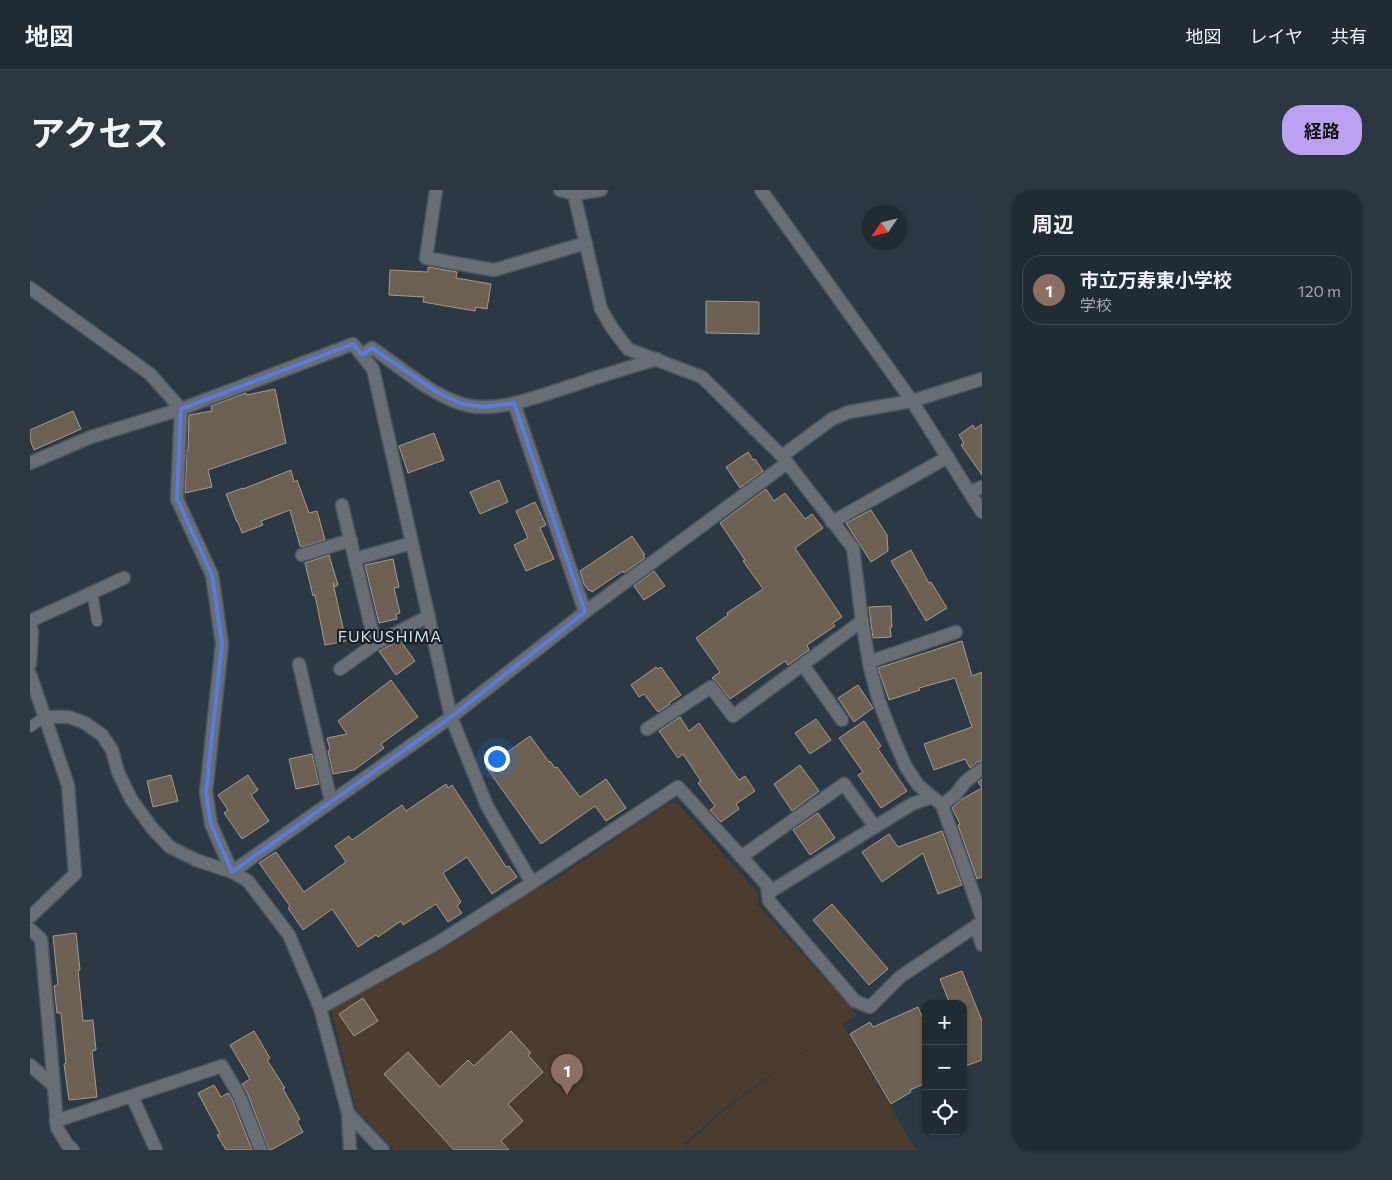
<!DOCTYPE html>
<html lang="ja">
<head>
<meta charset="utf-8">
<style>
  :root { --surface:#212b33; --page:#2d373f; --text:#f1f3f6; --muted:#a2a7ac; --line:#3e474e; --accent:#bca0f2 }
  body { margin:0; font-family:Commissioner,"Noto Sans JP",sans-serif; background:var(--page); color:var(--text) }
  .controls { position:absolute; right:15px; bottom:15px; display:grid; overflow:hidden; border-radius:10px; box-shadow:0 1px 4px #0004 }
  .controls button { width:45px; height:45px; display:grid; place-items:center; padding:0; border:0; border-bottom:1px solid var(--line); background:var(--surface); color:var(--text); font:25px sans-serif }
  .compass { position:absolute; left:832px; top:15px; width:45px; height:45px; border-radius:50%; background:var(--surface); box-shadow:0 1px 4px #0004; rotate:235deg }
  .you { position:absolute; left:466px; top:568px; width:18px; height:18px; margin:-12px; border:4px solid #fff; border-radius:50%; background:#1a73e8; box-shadow:0 0 0 8px #1a73e833 }
  .badge { display:grid; place-items:center; width:32px; height:32px; border-radius:50%; background:var(--accent); color:#fff; font-size:16px; font-weight:700 }
  .pin { position:absolute; translate:-50% -41px; filter:drop-shadow(0 1px 2px #0008) }
  .pin::after { content:''; position:absolute; top:26px; width:18px; height:15px; background:inherit; clip-path:polygon(0 0,100% 0,50% 100%) }
  .list { margin:0; padding:0; list-style:none }
  h2 { display:flex; justify-content:space-between; align-items:center; height:65px; margin:0; padding:0 20px; font-size:21px }
  h2 small { font-size:16px; font-weight:400; color:var(--muted) }
  .list li { display:grid; grid-template-columns:32px 1fr auto; gap:15px; align-items:center; box-sizing:border-box; height:70px; margin:0 10px 10px; padding:0 10px; border:1px solid var(--line); border-radius:20px }
  .list b { display:block; font-size:19px; white-space:nowrap }
  .list p { margin:0; font-size:16px; white-space:nowrap; color:var(--muted) }
  .list em { font-size:16px; font-style:normal; color:var(--muted) }
  .icon { flex:none; width:28px; height:28px; fill:none; stroke:currentColor; stroke-width:2; stroke-linecap:round; stroke-linejoin:round }
  .map { position:relative; flex:none; width:952px; height:960px; overflow:hidden; border-radius:20px }
  header { display:flex; align-items:center; gap:30px; box-sizing:border-box; height:70px; padding:0 25px; background:var(--surface); border-bottom:1px solid var(--line) }
  header strong { font-size:24px }
  nav { display:flex; gap:28px; margin-inline-start:auto; font-size:18px }
  .intro { display:flex; align-items:center; justify-content:space-between; box-sizing:border-box; height:120px; padding:0 30px }
  h1 { margin:0; font-size:35px }
  .button { padding:12px 22px; border-radius:20px; background:var(--accent); color:#111; font-size:18px; font-weight:700 }
  main { display:flex; gap:30px; padding:0 30px }
  aside { flex:1; background:var(--surface); border-radius:20px; box-shadow:0 1px 4px #0004 }
  .map>svg:first-child { display:block }
</style>
</head>
<body>
<header>
<strong>地図</strong>
<nav><a>地図</a><a>レイヤ</a><a>共有</a></nav>
</header>
<div class="intro"><h1>アクセス</h1><a class="button">経路</a></div>
<main>
<div class="map">
<svg width="952" height="960" viewBox="0 0 952 960">
  <rect width="100%" height="100%" fill="#2c3944"/>
  <!-- education -->
  <path fill="#4c3c30" d="M 640,612 L 648,614 L 729,704 L 728,715 L 827,824 L 813,835 L 886,960 L 658,960 L 655,956 L 693,921 L 803,841 L 692,920 L 653,955 L 657,960 L 364,960 L 326,919 L 301,820 L 398,767 L 436,745 L 507,697 L 517,695 Z"/>
  <!-- building -->
  <g fill="#6d6153" stroke="#a79a8b">
    <path d="M 398,77 L 427,82 L 426,88 L 461,94 L 457,119 L 446,117 L 445,121 L 393,112 L 394,107 L 359,105 L 360,80 L 398,82 Z"/>
    <path d="M 676,111 L 729,112 L 729,144 L 676,143 Z"/>
    <path d="M 245,199 L 256,253 L 178,280 L 182,297 L 155,303 L 157,260 L 158,260 L 159,225 L 182,221 L 181,216 L 216,203 L 217,205 Z"/>
    <path d="M 43,221 L 51,239 L 4,260 L 0,250 L 0,240 Z"/>
    <path d="M 952,234 L 952,285 L 931,255 L 934,253 L 929,245 L 943,235 L 945,239 Z"/>
    <path d="M 404,243 L 414,270 L 378,283 L 369,256 Z"/>
    <path d="M 718,262 L 723,270 L 725,269 L 733,281 L 710,298 L 696,277 Z"/>
    <path d="M 261,280 L 264,292 L 267,290 L 279,323 L 287,321 L 295,350 L 272,357 L 270,356 L 260,320 L 231,331 L 233,335 L 212,343 L 208,332 L 207,332 L 196,304 L 213,298 L 213,299 Z"/>
    <path d="M 469,290 L 478,312 L 450,324 L 440,302 Z"/>
    <path d="M 736,299 L 744,311 L 755,303 L 775,329 L 782,324 L 793,338 L 765,358 L 812,427 L 803,433 L 805,436 L 777,455 L 779,460 L 758,475 L 755,471 L 700,509 L 687,492 L 682,488 L 690,482 L 666,448 L 698,425 L 697,423 L 733,399 L 713,371 L 715,370 L 690,333 Z"/>
    <path d="M 505,312 L 516,335 L 510,338 L 524,369 L 496,381 L 484,355 L 498,348 L 486,321 Z"/>
    <path d="M 841,320 L 857,345 L 858,361 L 841,372 L 816,333 Z"/>
    <path d="M 602,346 L 615,365 L 613,366 L 615,368 L 594,383 L 593,381 L 562,402 L 560,400 L 559,401 L 554,394 L 550,381 Z"/>
    <path d="M 881,360 L 899,393 L 901,392 L 917,418 L 896,431 L 861,371 Z"/>
    <path d="M 299,365 L 308,395 L 305,397 L 303,393 L 316,451 L 295,455 L 285,405 L 283,406 L 275,373 Z"/>
    <path d="M 363,369 L 369,397 L 364,398 L 370,423 L 366,424 L 367,429 L 349,433 L 335,375 Z"/>
    <path d="M 624,381 L 635,396 L 614,410 L 604,396 Z"/>
    <path d="M 861,416 L 862,437 L 860,437 L 861,447 L 843,448 L 839,417 Z"/>
    <path d="M 370,450 L 385,471 L 366,485 L 349,461 Z"/>
    <path d="M 932,451 L 942,486 L 952,482 L 952,571 L 947,572 L 940,578 L 935,569 L 904,580 L 894,554 L 942,537 L 925,488 L 889,498 L 890,500 L 859,510 L 848,478 Z"/>
    <path d="M 626,477 L 628,479 L 631,477 L 651,505 L 639,513 L 640,514 L 628,522 L 614,504 L 609,507 L 601,495 Z"/>
    <path d="M 361,490 L 388,527 L 351,554 L 354,558 L 324,580 L 303,584 L 298,561 L 300,560 L 297,548 L 317,544 L 308,531 Z"/>
    <path d="M 828,495 L 843,518 L 824,532 L 808,508 Z"/>
    <path d="M 650,527 L 659,541 L 669,533 L 709,590 L 715,586 L 725,601 L 706,614 L 709,619 L 691,632 L 680,620 L 685,616 L 668,593 L 671,591 L 653,564 L 648,568 L 629,541 Z"/>
    <path d="M 786,529 L 801,550 L 780,564 L 765,543 Z"/>
    <path d="M 834,531 L 851,556 L 848,559 L 877,601 L 851,618 L 828,585 L 833,582 L 809,548 Z"/>
    <path d="M 500,546 L 519,572 L 520,571 L 525,578 L 527,577 L 550,607 L 576,589 L 596,618 L 576,631 L 565,616 L 511,654 L 456,577 Z"/>
    <path d="M 282,564 L 289,594 L 266,599 L 259,569 Z"/>
    <path d="M 770,575 L 789,601 L 762,621 L 744,594 Z"/>
    <path d="M 141,585 L 148,611 L 123,617 L 117,591 Z"/>
    <path d="M 218,585 L 228,600 L 221,605 L 239,631 L 212,649 L 194,623 L 198,620 L 188,605 Z"/>
    <path d="M 952,589 L 952,687 L 947,689 L 928,635 L 930,634 L 922,618 L 932,609 L 952,598 L 948,592 Z"/>
    <path d="M 416,594 L 418,598 L 422,595 L 471,669 L 476,677 L 479,676 L 487,687 L 462,704 L 437,667 L 413,683 L 431,712 L 427,716 L 432,723 L 418,732 L 406,714 L 373,735 L 371,731 L 348,747 L 346,745 L 328,757 L 302,719 L 273,740 L 258,718 L 260,716 L 229,673 L 246,662 L 274,702 L 316,672 L 305,656 L 319,646 L 322,650 L 372,615 L 376,621 Z"/>
    <path d="M 788,623 L 805,648 L 780,665 L 763,640 Z"/>
    <path d="M 912,641 L 932,695 L 908,704 L 893,663 L 852,692 L 832,662 L 859,644 L 868,657 Z"/>
    <path d="M 802,714 L 858,779 L 839,795 L 783,730 Z"/>
    <path d="M 46,743 L 50,780 L 48,780 L 53,831 L 63,830 L 66,860 L 62,861 L 67,907 L 39,910 L 34,874 L 36,873 L 31,823 L 27,823 L 24,796 L 28,795 L 23,746 Z"/>
    <path d="M 932,781 L 952,831 L 952,870 L 933,877 L 933,814 L 920,814 L 910,789 Z"/>
    <path d="M 333,808 L 348,831 L 324,846 L 309,824 Z"/>
    <path d="M 888,817 L 896,836 L 896,893 L 880,900 L 881,902 L 861,914 L 820,844 L 840,832 L 843,837 Z"/>
    <path d="M 224,841 L 240,868 L 237,870 L 255,898 L 253,899 L 270,929 L 267,931 L 273,942 L 241,960 L 239,960 L 217,902 L 212,894 L 220,889 L 200,855 Z"/>
    <path d="M 481,841 L 501,863 L 498,865 L 513,882 L 478,914 L 493,931 L 471,951 L 479,960 L 424,960 L 354,884 L 378,862 L 410,897 L 438,870 L 444,876 Z"/>
    <path d="M 184,895 L 191,907 L 198,903 L 202,909 L 222,960 L 196,960 L 187,945 L 190,944 L 168,903 Z"/>
  </g>
  <g fill="none" stroke-linecap="round" stroke-linejoin="round">
    <!-- service casing -->
    <g stroke="#495560" stroke-width="12">
      <g id="service">
        <path d="M 62,402 L 67,431"/>
        <path d="M 0,537 L 14,527"/>
      </g>
    </g>
    <!-- minor casing -->
    <g stroke="#495560" stroke-width="15">
      <g id="minor">
        <path d="M 406,0 L 396,68 L 464,80 L 556,53"/>
        <path d="M 530,0 L 544,4 L 571,119 L 582,138 L 598,159 L 672,187 L 752,266 L 823,358 L 832,431 L 840,478 L 849,511 L 862,545 L 876,577 L 888,595 L 912,615 L 952,728"/>
        <path d="M 731,0 L 882,211 L 952,322"/>
        <path d="M 544,4 L 571,0"/>
        <path d="M 0,98 L 120,184 L 151,219 L 147,309 L 182,385 L 192,454 L 176,602 L 181,634 L 202,682"/>
        <path d="M 332,165 L 342,158 C 371,177 398,203 432,214 C 467,225 513,204 547,194 C 573,185 600,177 627,169"/>
        <path d="M 484,213 L 555,422"/>
        <path d="M 752,266 L 802,229 L 819,222 L 882,211 L 952,189"/>
        <path d="M 0,273 L 61,247 L 151,219 L 323,154 L 343,179 L 421,527 L 457,616 L 502,693"/>
        <path d="M 940,302 L 952,297"/>
        <path d="M 312,315 L 345,454"/>
        <path d="M 802,332 L 918,267"/>
        <path d="M 272,365 L 321,350"/>
        <path d="M 325,369 L 382,353"/>
        <path d="M 0,431 L 94,388"/>
        <path d="M 0,433 L 2,442 L 0,474"/>
        <path d="M 839,472 L 926,442"/>
        <path d="M 269,474 L 301,611"/>
        <path d="M 773,475 L 812,530"/>
        <path d="M 310,479 L 345,454 L 399,426"/>
        <path d="M 0,484 L 38,595 L 45,684 L 0,727"/>
        <path d="M 14,527 L 39,527 L 55,533 L 72,545 L 82,560 L 88,582 L 101,609 L 122,638 L 140,657 L 166,670 L 202,682 L 218,691 L 259,745 L 290,818 L 318,923 L 320,960"/>
        <path d="M 617,539 L 681,497 L 703,526 L 832,431"/>
        <path d="M 912,615 L 925,605 L 936,591 L 952,579"/>
        <path d="M 711,667 L 814,594 L 845,637"/>
        <path d="M 202,682 L 421,527 L 555,422 L 757,273"/>
        <path d="M 738,703 L 882,614 L 902,607"/>
        <path d="M 946,736 L 952,755"/>
        <path d="M 0,739 L 11,749 L 24,896 L 27,938 L 37,954 L 43,960"/>
        <path d="M 290,818 L 409,752 L 502,693 L 648,597 L 737,695 L 739,711 L 825,811 L 840,817 L 870,787 L 952,732"/>
        <path d="M 0,875 L 24,896"/>
        <path d="M 102,906 L 126,960"/>
        <path d="M 318,923 L 353,960"/>
        <path d="M 26,931 L 192,876 L 209,905 L 231,960"/>
      </g>
    </g>
    <!-- service -->
    <use href="#service" stroke="#696d74" stroke-width="10"/>
    <!-- minor -->
    <use href="#minor" stroke="#696d74" stroke-width="12"/>
  </g>
  <!-- marked area -->
  <path fill="none" stroke="#587cdf" stroke-width="4" stroke-linejoin="round" d="M 323,154 L 332,165 L 342,158 L 407,202 L 432,214 L 454,217 L 484,213 L 555,422 L 421,527 L 202,682 L 181,634 L 176,602 L 192,454 L 182,385 L 147,309 L 151,219 Z"/>
  <g text-anchor="middle" stroke-width="4.5" stroke-linejoin="round" paint-order="stroke">
    <!-- quarter labels -->
    <g font-size="16" letter-spacing="1" fill="#cedeec" stroke="#1a2025">
      <text x="360" y="452">FUKUSHIMA</text>
    </g>
  </g>
</svg>
<div class="controls">
<button>+</button>
<button>−</button>
<button><svg class="icon" aria-label="locate" viewBox="0 0 24 24"><circle cx="12" cy="12" r="6"/><path d="M12 2v4M12 18v4M2 12h4M18 12h4"/></svg></button>
</div>
<svg class="compass" viewBox="-18 -18 36 36"><path d="M0-13l5 13h-10z" fill="#e53935"/><path d="M0 13l5-13h-10z" fill="#a2a7ac"/></svg>
<div class="you"></div>
<div class="pin badge" style="left:537px;top:905px;background:#8d6e63">1</div>
</div>
<aside>
<h2>周辺<small></small></h2>
<ul class="list">
<li><span class="badge" style="background:#8d6e63">1</span><div><b>市立万寿東小学校</b><p>学校</p></div><em>120 m</em></li>
</ul>
</aside>
</main>
</body>
</html>
